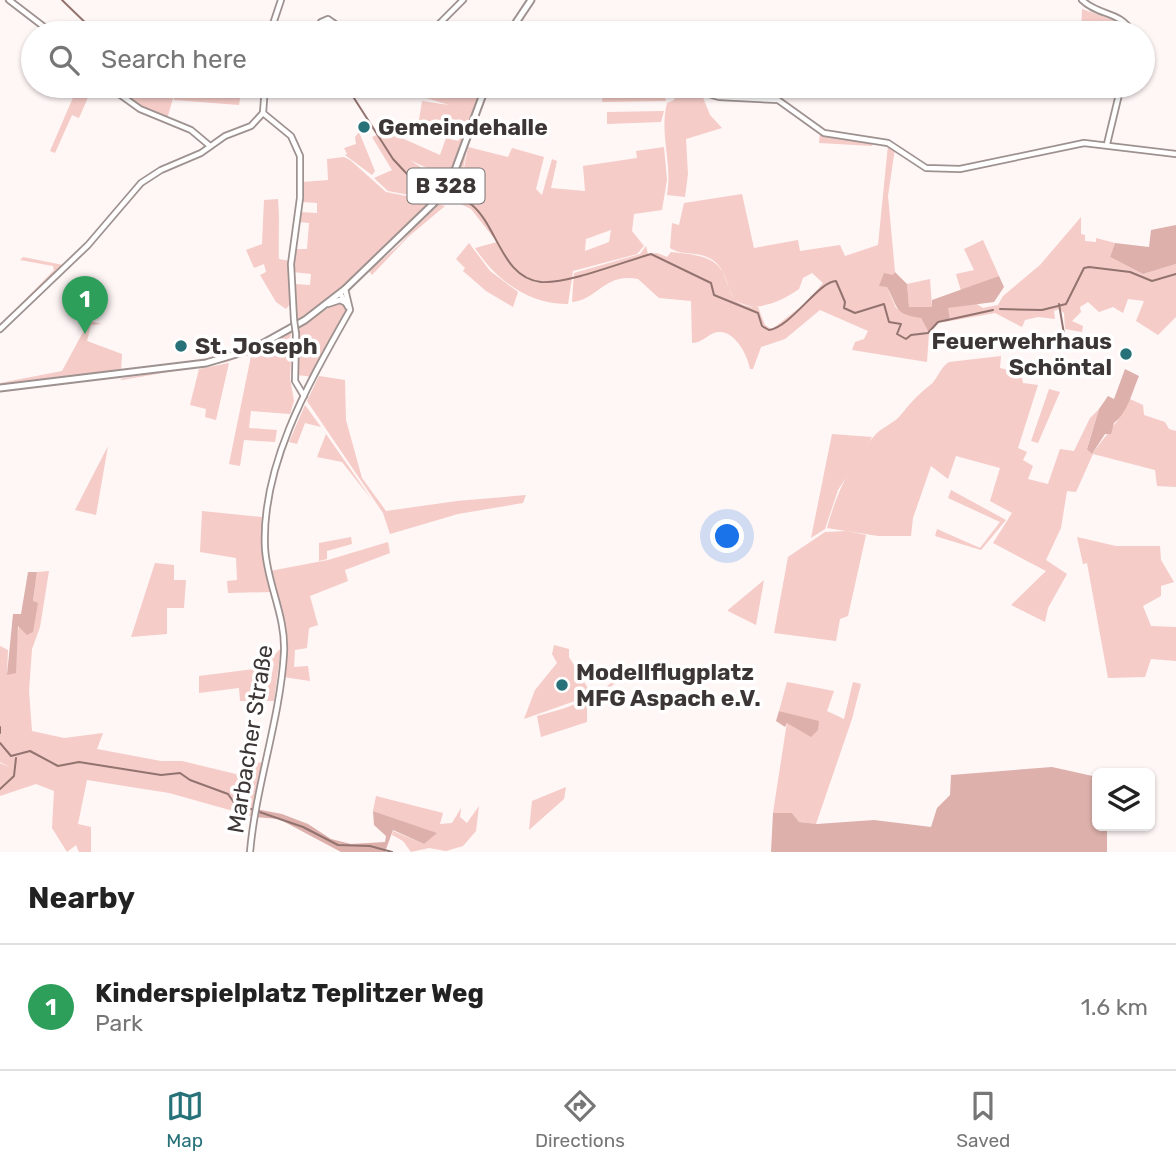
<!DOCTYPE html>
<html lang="en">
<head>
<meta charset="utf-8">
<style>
  :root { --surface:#fff; --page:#f6f6f6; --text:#222; --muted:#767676; --line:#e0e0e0; --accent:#277179 }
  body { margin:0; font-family:Rubik,sans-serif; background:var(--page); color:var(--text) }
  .controls { position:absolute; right:21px; bottom:21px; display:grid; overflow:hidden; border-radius:10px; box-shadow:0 2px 5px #0004 }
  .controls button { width:63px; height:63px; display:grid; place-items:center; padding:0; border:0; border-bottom:2px solid var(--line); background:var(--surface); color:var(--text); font:35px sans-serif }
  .you { position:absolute; left:728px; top:537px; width:24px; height:24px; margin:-18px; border:5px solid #fff; border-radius:50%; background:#1a73e8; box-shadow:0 0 0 10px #1a73e833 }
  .badge { display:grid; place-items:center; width:46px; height:46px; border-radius:50%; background:var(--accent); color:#fff; font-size:23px; font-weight:700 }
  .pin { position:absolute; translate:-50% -58px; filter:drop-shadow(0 2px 4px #0008) }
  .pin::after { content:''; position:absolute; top:37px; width:24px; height:21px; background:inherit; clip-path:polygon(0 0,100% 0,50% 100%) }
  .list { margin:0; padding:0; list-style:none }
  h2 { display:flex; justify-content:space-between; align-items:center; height:91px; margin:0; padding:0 28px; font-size:30px }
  h2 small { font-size:23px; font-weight:400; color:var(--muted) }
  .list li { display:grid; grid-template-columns:46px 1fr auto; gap:21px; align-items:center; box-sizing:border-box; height:126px; padding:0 28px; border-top:2px solid var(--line) }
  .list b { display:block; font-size:26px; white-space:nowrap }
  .list p { margin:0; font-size:23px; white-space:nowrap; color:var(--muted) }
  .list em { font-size:23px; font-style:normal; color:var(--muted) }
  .icon { flex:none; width:38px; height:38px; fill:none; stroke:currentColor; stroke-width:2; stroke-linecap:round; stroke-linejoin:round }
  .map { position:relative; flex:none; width:1176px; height:852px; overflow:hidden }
  .search { position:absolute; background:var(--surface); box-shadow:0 2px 5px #0004; left:21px; right:21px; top:21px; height:77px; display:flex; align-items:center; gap:18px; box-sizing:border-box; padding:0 24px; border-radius:38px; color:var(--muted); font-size:26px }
  .sheet { height:217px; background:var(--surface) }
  nav { display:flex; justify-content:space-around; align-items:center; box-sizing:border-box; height:98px; border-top:2px solid var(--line); background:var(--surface); font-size:19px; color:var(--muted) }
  nav a { display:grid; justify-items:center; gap:4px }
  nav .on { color:var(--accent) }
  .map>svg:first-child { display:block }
</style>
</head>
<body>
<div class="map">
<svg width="1176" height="852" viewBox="0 0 1176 852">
  <rect width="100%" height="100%" fill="#fff6f6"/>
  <!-- green -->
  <g fill="#f5ccc7" fill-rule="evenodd">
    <path d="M 1082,9 L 1120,22 L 1128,33 L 1081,33 Z"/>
    <path d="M 78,86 L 93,86 L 79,118 L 72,115 L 55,153 L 50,151 Z"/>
    <path d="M 110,86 L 190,86 L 241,93 L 239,105 L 174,100 L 174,95 L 167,119 L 136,105 Z"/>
    <path d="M 419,86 L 484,86 C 474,113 466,141 454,167 C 431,216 343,291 298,323 L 294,284 L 310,285 L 311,274 L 292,272 L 294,249 L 307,249 L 309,223 L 299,222 L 300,212 L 317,213 L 317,203 L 302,202 L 302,182 L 328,180 L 327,159 L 344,157 L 350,160 L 386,192 L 431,201 L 425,195 L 433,171 L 410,160 L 431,174 L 420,197 L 388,191 L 374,178 L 392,170 L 372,137 L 386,131 L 440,155 L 446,138 L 458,141 L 461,137 L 447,133 L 449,124 L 419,120 L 422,101 L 449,105 L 416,95 Z"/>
    <path d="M 487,86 L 491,86 L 468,144 L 461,179 L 445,203 L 437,202 L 448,185 Z"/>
    <path d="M 601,86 L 663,86 L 666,101 L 602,102 L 603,92 L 625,93 L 626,88 Z"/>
    <path d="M 677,86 L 702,95 L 710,115 L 722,128 L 686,139 L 688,174 L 685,197 L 667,195 C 673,164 659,134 667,103 L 674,100 Z"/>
    <path d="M 664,111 L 661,122 L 607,124 L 607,112 Z"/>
    <path d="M 359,132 L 375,171 L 372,175 L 345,155 L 347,154 L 344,148 L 356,144 L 355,137 Z"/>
    <path d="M 820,132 L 873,142 L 872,146 L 819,143 Z"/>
    <path d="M 888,145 L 895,148 L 888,196 L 895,272 L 887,287 L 896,308 L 921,318 L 929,333 L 927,362 L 852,350 L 855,342 L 864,339 L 868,331 L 820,310 L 785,339 L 761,347 L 753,369 L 750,369 C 748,356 735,330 718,332 C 708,333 703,343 692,343 L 691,301 L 659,298 L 638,279 C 605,272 597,300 572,302 L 574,273 L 640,254 L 646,246 L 648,254 L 657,253 L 667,257 L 671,252 C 685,254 703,254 715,263 C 737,282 718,303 758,307 L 765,325 L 771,329 L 776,326 L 807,302 L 823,283 L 812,273 L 803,278 L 799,289 C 784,300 746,319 732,295 C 725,282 725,267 711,259 C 698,251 681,256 670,248 L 672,223 L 679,225 L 684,203 L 742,194 L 756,257 L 754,248 L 798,240 L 800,251 L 840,245 L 845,256 L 878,245 Z"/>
    <path d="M 468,147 L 508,157 L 512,148 L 544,157 L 536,189 L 542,195 L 552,159 L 557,161 L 551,188 L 585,191 L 583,166 L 637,158 L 636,151 L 664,147 L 667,180 L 662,210 L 634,214 L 632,231 L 644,246 L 637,254 L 573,271 L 568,304 C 529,305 495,279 475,248 L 497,242 L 471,209 L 450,199 L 462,179 ZM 611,230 L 609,242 L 585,251 L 586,239 Z"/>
    <path d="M 278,199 C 280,222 278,239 279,259 L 290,261 L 290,304 L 286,309 L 276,302 L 260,275 L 266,272 L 264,264 L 254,268 L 246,250 L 262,244 L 264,200 Z"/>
    <path d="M 436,203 L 445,206 L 408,237 L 372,275 L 369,271 L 399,245 Z"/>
    <path d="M 1081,217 L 1081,234 L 1085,235 L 1085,241 L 1096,242 L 1096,238 L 1115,243 L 1110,257 L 1143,274 L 1176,264 L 1176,317 L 1158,335 L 1136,321 L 1144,301 L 1128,299 L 1123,313 L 1113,307 L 1099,312 L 1088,302 L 1080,307 L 1081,312 L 1072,321 L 1083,326 L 1082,332 L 1065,329 L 1064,313 L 1059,309 L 1054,311 L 1055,319 L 1038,317 L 1025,320 L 1022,327 L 995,313 L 950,321 L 947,308 L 975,303 L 983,308 L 998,305 L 1003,296 L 1040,265 Z"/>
    <path d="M 983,240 L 999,276 L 961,291 L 956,274 L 974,270 L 964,249 Z"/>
    <path d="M 469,243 L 490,271 L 518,292 L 513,307 L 486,291 L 463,271 L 465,268 L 456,259 Z"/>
    <path d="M 23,257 L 63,265 L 8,317 L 54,270 L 53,266 L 20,260 Z"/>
    <path d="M 930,279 L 932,307 L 909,307 L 907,284 Z"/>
    <path d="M 340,301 L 347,305 L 348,310 L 330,339 L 330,345 L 313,377 L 297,375 L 298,327 Z"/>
    <path d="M 89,321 L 102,324 L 91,325 L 87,341 L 122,354 L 121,372 L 0,387 L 0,383 L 62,371 Z"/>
    <path d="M 292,330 L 290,338 L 227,362 L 122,380 L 120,379 L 221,361 L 257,349 Z"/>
    <path d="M 292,340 L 290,378 L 294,401 L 290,414 L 251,411 L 249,428 L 277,430 L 275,442 L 244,440 L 240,466 L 229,464 L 251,356 Z"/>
    <path d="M 1001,356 L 1000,368 L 1021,373 L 1023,383 L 1038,385 L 1018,448 L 1027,452 L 1023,460 L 1033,466 L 1028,479 L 1048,484 L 1060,449 L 1074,451 L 1090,418 L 1099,409 L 1087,448 L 1092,454 C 1105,436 1121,419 1130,399 L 1143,405 L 1144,415 L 1165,422 L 1169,429 L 1176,431 L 1176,487 L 1157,486 L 1155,470 L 1093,454 L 1076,492 L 1067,491 L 1061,528 L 1046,560 L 1067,574 L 1048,608 L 1045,622 L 1011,605 L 1046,571 L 993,543 L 1012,513 L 990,501 L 1000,468 L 956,456 L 948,479 L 931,466 L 913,518 L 911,536 L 878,536 L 827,528 C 836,495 852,458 877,433 C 883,427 892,424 899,417 C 909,405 916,396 929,386 C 938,380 939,368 949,362 Z"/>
    <path d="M 229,363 L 216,420 L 205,417 L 206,409 L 190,405 L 199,369 Z"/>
    <path d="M 319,376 L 345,380 L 346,420 L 362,478 L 386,511 L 457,501 L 526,495 L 523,503 L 458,514 L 390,534 L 383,513 L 307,401 Z"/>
    <path d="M 1049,389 L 1060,392 L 1038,443 L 1031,441 Z"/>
    <path d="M 305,405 L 321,427 L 305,423 L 297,444 L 289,442 Z"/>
    <path d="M 326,434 L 372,500 L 342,462 L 317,457 Z"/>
    <path d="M 832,434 L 872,437 L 838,490 L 825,529 L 811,538 Z"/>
    <path d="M 108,446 L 96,515 L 75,510 Z"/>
    <path d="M 951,490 L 1006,520 L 981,550 L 935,536 L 937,529 L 980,548 L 1000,522 L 948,498 Z"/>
    <path d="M 202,511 L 262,517 L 261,548 L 271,592 L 228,593 L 227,581 L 237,580 L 236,558 L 200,552 Z"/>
    <path d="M 847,531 L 866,535 L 848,616 L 840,619 L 836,641 L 774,633 L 788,557 L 825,532 Z"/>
    <path d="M 351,537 L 352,544 L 327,551 L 327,559 L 319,561 L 319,543 Z"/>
    <path d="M 1077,537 L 1116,546 L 1160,546 L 1161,560 L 1174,582 L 1161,586 L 1161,596 L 1143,606 L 1151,626 L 1176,627 L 1176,661 L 1151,659 L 1145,677 L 1108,678 L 1087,563 L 1083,564 Z"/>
    <path d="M 388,542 L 390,553 L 345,570 L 348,581 L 310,596 L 318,625 L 309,628 L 307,648 L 295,650 L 294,667 L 308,666 L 310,681 L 283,677 L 285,627 L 270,571 L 328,560 Z"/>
    <path d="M 155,563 L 174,565 L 174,580 L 186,580 L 184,608 L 167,608 L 167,634 L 131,637 Z"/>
    <path d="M 49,571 L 40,627 L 32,649 L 29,691 L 32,731 L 64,738 L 103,733 L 97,749 L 161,761 L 182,761 L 244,776 L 243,761 L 264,763 L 251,816 L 169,793 L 87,780 L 78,824 L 91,827 L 91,852 L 79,852 L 76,845 L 67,852 L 52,828 L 54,791 L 36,784 L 0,796 L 0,763 L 11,768 L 0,762 L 0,646 L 8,650 L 7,675 L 15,649 L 19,625 L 33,601 L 37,572 Z"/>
    <path d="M 764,580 L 756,625 L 728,611 L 728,610 Z"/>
    <path d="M 554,645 L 569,649 L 569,657 L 592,695 L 524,719 L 535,690 L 557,663 L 552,654 Z"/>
    <path d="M 281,648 L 274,701 L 240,701 L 239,688 L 199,693 L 199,676 L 262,668 Z"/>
    <path d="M 623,670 L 622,679 L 587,702 L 587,722 L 541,737 L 537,716 C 569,708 603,697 623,670 Z"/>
    <path d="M 787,682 L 834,691 L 827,711 L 844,719 L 853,682 L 861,684 L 852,719 L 816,824 L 799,822 L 792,813 L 773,813 L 787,722 L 807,734 L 819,722 L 779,711 Z"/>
    <path d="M 566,787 L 564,799 L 529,830 L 532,801 Z"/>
    <path d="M 376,796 L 443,813 L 440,824 L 452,823 L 461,808 L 460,817 L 467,823 L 479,806 L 476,831 L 463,846 L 446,851 L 429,848 L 411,852 L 403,841 L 392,835 L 393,831 L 424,844 L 436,833 L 373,811 Z"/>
  </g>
  <!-- forest -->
  <g fill="#ddb0ab">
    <path d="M 1176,225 L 1176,264 L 1143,274 L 1110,257 L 1115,243 L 1149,247 L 1151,230 Z"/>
    <path d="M 895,272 L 907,284 L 909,307 L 932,307 L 932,300 L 999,276 L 1004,287 L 994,302 L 948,308 L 950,321 L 939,322 L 929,333 L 921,318 C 894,314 899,309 887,287 L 879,286 L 884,273 L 893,275 Z"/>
    <path d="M 1125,369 L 1139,376 C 1132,392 1128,412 1114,423 L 1111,434 L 1105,434 L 1092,454 L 1087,449 L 1099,409 L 1108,396 L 1114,399 Z"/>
    <path d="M 28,572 L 37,572 L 33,601 L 38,603 L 33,632 L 27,635 L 18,626 L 16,673 L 7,675 L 13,614 L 21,614 Z"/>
    <path d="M 779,711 L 819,721 L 818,730 L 811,737 L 787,723 L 785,727 L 776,721 Z"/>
    <path d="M 1052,767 L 1097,777 L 1097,826 L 1107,826 L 1107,852 L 771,852 L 773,813 L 792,813 L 799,822 L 817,824 L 874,820 L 931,827 L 937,808 L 950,795 L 951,775 Z"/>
    <path d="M 256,809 L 282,814 L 308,824 L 331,839 L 351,844 L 385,842 L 386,836 L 374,825 L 373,811 L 437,833 L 424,844 L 393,830 L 385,852 L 341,852 L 279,819 L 255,817 Z"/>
  </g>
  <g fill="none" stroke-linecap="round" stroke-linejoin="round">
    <!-- stream -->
    <g stroke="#93736f" stroke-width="2">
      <path d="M 62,0 L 96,33"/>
      <path d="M 214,86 L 262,90"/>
      <path d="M 267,90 L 335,88 L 352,95 L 393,159 L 407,174 L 437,188"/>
      <path d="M 448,193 C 456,197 465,200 472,205 C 498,227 502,278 541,282 C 567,284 623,262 651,254 L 711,283 L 714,295 L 758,313 L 762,326 L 769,330 C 791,327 819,281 836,281 L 845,302 L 844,308 L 855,313 L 884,304 L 889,322 L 901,324 L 897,334 L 906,339 L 911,335 L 928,333 L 938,322 L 993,310"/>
      <path d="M 1059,304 L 1065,340"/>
      <path d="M 1000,309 L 1042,310 L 1066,304 L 1084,268 L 1089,267 L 1130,272 L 1152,281 L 1176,274"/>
      <path d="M 1065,342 L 1065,349"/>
      <path d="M 0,727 L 0,733"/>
      <path d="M 0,743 L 11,756 L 30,751 L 58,766 L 79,762 L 161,775 L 180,773 L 190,780 L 228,794 L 235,804 L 242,803 L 248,808 L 303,827 L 338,845 L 370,846 L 392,852"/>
      <path d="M 0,789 L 14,776 L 16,758"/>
    </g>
    <!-- secondary casing -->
    <g stroke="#9e9290" stroke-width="8">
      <g id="secondary">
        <path d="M 9,0 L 52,33"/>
        <path d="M 1082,0 C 1098,16 1122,11 1132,33"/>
        <path d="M 270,33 L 281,0"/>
        <path d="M 315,33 L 321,22 L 328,19 L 348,33"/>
        <path d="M 430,33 L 463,0"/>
        <path d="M 108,86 L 140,109 L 191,130 L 210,146"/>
        <path d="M 681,86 L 719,97 L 778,100 L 824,133 L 888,143 L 926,168 L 960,169 L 1084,143 L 1176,154"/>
        <path d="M 263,113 L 291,136 L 300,156 L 300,198 L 291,264 L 294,320"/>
        <path d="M 263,113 L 265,86"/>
        <path d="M 1107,144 L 1121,86"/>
        <path d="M 340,293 L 348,307"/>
        <path d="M 328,304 L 340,300 L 346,303"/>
        <path d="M 0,329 L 88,245 L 141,183 L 161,170 L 201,153 L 225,136 L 251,126 L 263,113"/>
        <path d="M 296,334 L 295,381 L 304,396"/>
        <path d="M 250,852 C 256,784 280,720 284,653 C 286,616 267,584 265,548 C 261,464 310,381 350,310 L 345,289"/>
      </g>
    </g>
    <!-- primary casing -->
    <g stroke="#9e9290" stroke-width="9">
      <g id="primary">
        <path d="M 509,33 L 531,0"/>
        <path d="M 0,388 L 206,363 L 253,349 L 305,320 L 345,289 L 434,203 L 455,170 L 486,86"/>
      </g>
    </g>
    <!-- secondary -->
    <use href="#secondary" stroke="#fff" stroke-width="4.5"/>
    <!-- primary -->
    <use href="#primary" stroke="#fff" stroke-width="5"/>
    <!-- secondary-bridge casing -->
    <g stroke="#9e9290" stroke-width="8" stroke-linecap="butt">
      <path id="secondary-bridge" d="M 294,320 L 296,334"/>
    </g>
    <!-- secondary-bridge -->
    <use href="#secondary-bridge" stroke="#fff" stroke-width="4.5"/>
  </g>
  <!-- markers -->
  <g fill="#277179" stroke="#fff" stroke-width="2.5">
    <circle cx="364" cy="127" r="7"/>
    <circle cx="181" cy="346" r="7"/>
    <circle cx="1126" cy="354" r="7"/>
    <circle cx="562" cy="685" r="7"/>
  </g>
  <g text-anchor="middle" stroke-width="7" stroke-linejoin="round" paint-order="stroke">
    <!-- shield labels -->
    <rect fill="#fff" stroke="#767272" stroke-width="2" x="407.5" y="168.5" width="77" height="35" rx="5"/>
    <g font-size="21" font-weight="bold" fill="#3c3636">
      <text x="446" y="193">B 328</text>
    </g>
    <!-- poi labels -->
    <g font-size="23" font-weight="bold" fill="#3c3636" stroke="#fff" text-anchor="start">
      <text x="378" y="135">Gemeindehalle</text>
      <text x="1112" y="349" text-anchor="end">Feuerwehrhaus<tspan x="1112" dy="26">Schöntal</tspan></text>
      <text x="195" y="354">St. Joseph</text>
      <text x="576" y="680">Modellflugplatz<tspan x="576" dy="26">MFG Aspach e.V.</tspan></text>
    </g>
    <!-- street labels -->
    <g font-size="23" fill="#3c3636" stroke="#fff">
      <text transform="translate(250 739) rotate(-81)" y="8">Marbacher Straße</text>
    </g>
  </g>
</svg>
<div class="controls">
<button><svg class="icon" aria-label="layers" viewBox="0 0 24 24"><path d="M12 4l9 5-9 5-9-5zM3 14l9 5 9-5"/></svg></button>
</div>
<div class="you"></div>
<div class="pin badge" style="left:85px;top:334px;background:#2e9e5b">1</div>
<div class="search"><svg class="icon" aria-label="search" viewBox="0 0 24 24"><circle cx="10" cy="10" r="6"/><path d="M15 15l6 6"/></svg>Search here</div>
</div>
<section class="sheet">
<h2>Nearby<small></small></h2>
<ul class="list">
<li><span class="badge" style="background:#2e9e5b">1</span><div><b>Kinderspielplatz Teplitzer Weg</b><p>Park</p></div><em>1.6 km</em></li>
</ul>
</section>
<nav>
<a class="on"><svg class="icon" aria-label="map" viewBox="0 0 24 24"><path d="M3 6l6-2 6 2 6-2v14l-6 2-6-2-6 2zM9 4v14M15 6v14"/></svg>Map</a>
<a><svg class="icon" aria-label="directions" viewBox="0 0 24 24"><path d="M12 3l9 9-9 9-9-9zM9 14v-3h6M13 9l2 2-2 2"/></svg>Directions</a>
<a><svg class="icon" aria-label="saved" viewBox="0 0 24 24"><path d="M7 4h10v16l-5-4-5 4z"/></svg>Saved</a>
</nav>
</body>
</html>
